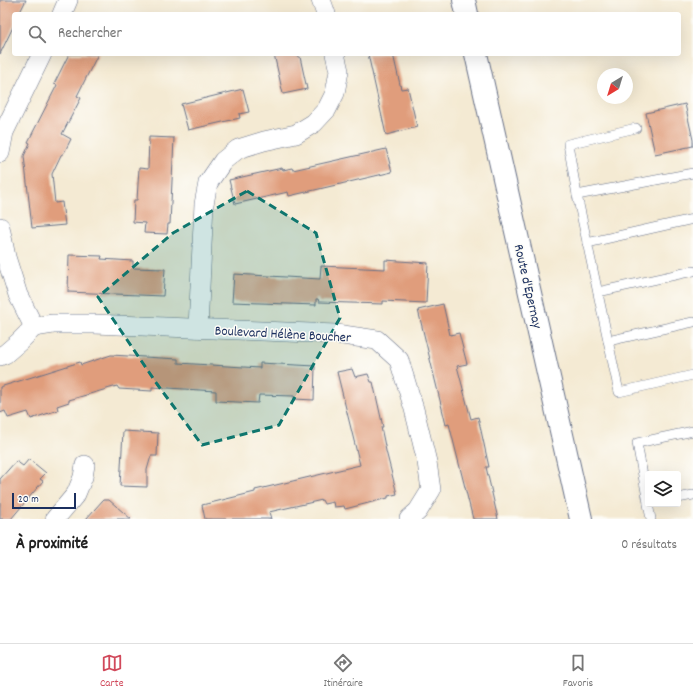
<!DOCTYPE html>
<html lang="fr">
<head>
<meta charset="utf-8">
<style>
  :root { --surface:#fff; --page:#f6f6f6; --text:#222; --muted:#767676; --line:#e0e0e0; --accent:#d1495b }
  body { margin:0; font-family:Dekko,sans-serif; background:var(--page); color:var(--text) }
  .controls { position:absolute; right:12px; bottom:12px; display:grid; overflow:hidden; border-radius:4px; box-shadow:0 4px 16px #0002 }
  .controls button { width:36px; height:36px; display:grid; place-items:center; padding:0; border:0; border-bottom:1px solid var(--line); background:var(--surface); color:var(--text); font:20px sans-serif }
  .compass { position:absolute; left:597px; top:68px; width:36px; height:36px; border-radius:50%; background:var(--surface); box-shadow:0 4px 16px #0002; rotate:218deg }
  .scale { position:absolute; left:12px; bottom:10px; width:64px; box-sizing:border-box; padding-left:4px; border:2px solid #1b2f5e; border-top:0; font-size:11px; line-height:14px; white-space:nowrap; color:#1b2f5e; -webkit-text-stroke:3px #fdfcf7; paint-order:stroke }
  .list { margin:0; padding:0; list-style:none }
  h2 { display:flex; justify-content:space-between; align-items:center; height:52px; margin:0; padding:0 16px; font-size:17px }
  h2 small { font-size:13px; font-weight:400; color:var(--muted) }
  .icon { flex:none; width:22px; height:22px; fill:none; stroke:currentColor; stroke-width:2; stroke-linecap:round; stroke-linejoin:round }
  .map { position:relative; flex:none; width:693px; height:519px; overflow:hidden }
  .search { position:absolute; background:var(--surface); box-shadow:0 4px 16px #0002; left:12px; right:12px; top:12px; height:44px; display:flex; align-items:center; gap:10px; box-sizing:border-box; padding:0 14px; border-radius:4px; color:var(--muted); font-size:15px }
  .sheet { height:124px; background:var(--surface) }
  nav { display:flex; justify-content:space-around; align-items:center; box-sizing:border-box; height:56px; border-top:1px solid var(--line); background:var(--surface); font-size:11px; color:var(--muted) }
  nav a { display:grid; justify-items:center; gap:2px }
  nav .on { color:var(--accent) }
  .map>svg:first-child { display:block }
</style>
</head>
<body>
<div class="map">
<svg width="693" height="519" viewBox="0 0 693 519">
  <rect width="100%" height="100%" fill="#fdfcf7"/>
  <filter id="ink" filterUnits="userSpaceOnUse"><feTurbulence type="fractalNoise" baseFrequency=".025" numOctaves="2"/><feDisplacementMap in="SourceGraphic" scale="8" xChannelSelector="R" yChannelSelector="G"/><feConvolveMatrix kernelMatrix="1 2 1 2 8 2 1 2 1" color-interpolation-filters="sRGB"/></filter>
  <filter id="wash" filterUnits="userSpaceOnUse"><feTurbulence type="fractalNoise" baseFrequency=".012" numOctaves="4" result="noise"/><feDisplacementMap in="SourceGraphic" scale="16" xChannelSelector="R" yChannelSelector="G"/><feGaussianBlur stdDeviation="0.9" result="paint"/><feColorMatrix in="noise" values="0 0 0 0 0 0 0 0 0 0 0 0 0 0 0 0 0 1.4 0 .05"/><feComposite in="paint" operator="in"/></filter>
  <g filter="url(#wash)">
    <rect width="100%" height="100%" fill="#f4ead3"/>
    <g id="blocks">
      <!-- building -->
      <g fill="#e09d7c">
        <path d="M 0,0 L 26,0 L 19,14 L 14,14 L 14,25 L 0,54 Z"/>
        <path d="M 69,54 L 98,54 L 77,96 L 81,98 L 62,134 L 71,139 L 64,153 L 61,155 L 52,174 L 55,203 L 62,202 L 65,225 L 32,228 L 24,156 L 30,143 L 28,142 L 57,85 L 54,84 Z"/>
        <path d="M 274,54 L 297,54 L 298,57 L 300,57 L 307,89 L 283,94 Z"/>
        <path d="M 368,54 L 393,54 L 401,89 L 408,88 L 417,127 L 386,135 Z"/>
        <path d="M 243,89 L 249,112 L 239,114 L 240,118 L 188,130 L 181,104 Z"/>
        <path d="M 685,104 L 693,140 L 693,146 L 655,154 L 646,113 Z"/>
        <path d="M 149,137 L 174,138 L 170,224 L 168,224 L 167,234 L 144,233 L 145,223 L 133,222 L 134,200 L 137,200 L 139,168 L 148,169 Z"/>
        <path d="M 386,149 L 392,172 L 289,196 L 288,192 L 235,204 L 229,180 L 282,168 L 283,170 L 292,168 L 293,170 Z"/>
        <path d="M 69,255 L 102,256 L 101,259 L 133,261 L 133,268 L 165,269 L 163,296 L 68,292 Z"/>
        <path d="M 385,260 L 428,263 L 426,303 L 383,301 L 383,304 L 319,302 L 318,299 L 316,299 L 316,305 L 232,302 L 234,274 L 320,279 L 321,266 L 385,269 Z"/>
        <path d="M 443,304 L 450,335 L 459,333 L 467,364 L 457,366 L 471,419 L 478,417 L 489,467 L 486,467 L 498,519 L 473,519 L 449,424 L 446,425 L 418,310 Z"/>
        <path d="M 111,355 L 178,359 L 178,363 L 260,368 L 260,363 L 315,366 L 314,400 L 294,399 L 294,396 L 259,395 L 258,403 L 216,401 L 216,391 L 152,387 L 152,391 L 119,389 L 117,386 L 69,400 L 69,402 L 57,406 L 58,410 L 31,419 L 28,412 L 8,418 L 5,411 L 0,413 L 0,387 L 80,362 L 81,365 Z"/>
        <path d="M 352,369 L 355,377 L 368,374 L 371,382 L 373,382 L 383,427 L 381,427 L 386,451 L 397,494 L 388,496 L 388,498 L 345,509 L 344,506 L 334,507 L 333,502 L 324,504 L 322,500 L 269,512 L 271,519 L 205,519 L 202,505 L 255,492 L 255,490 L 360,465 L 337,372 Z"/>
        <path d="M 123,431 L 158,433 L 157,456 L 151,456 L 147,470 L 147,487 L 120,486 Z"/>
        <path d="M 29,459 L 46,473 L 40,479 L 43,481 L 11,519 L 0,519 L 0,479 L 16,461 L 23,466 Z"/>
        <path d="M 103,500 L 109,500 L 131,519 L 86,519 Z"/>
      </g>
    </g>
  </g>
  <g filter="url(#ink)">
    <use href="#blocks" fill-opacity="0" stroke="#677087" stroke-width="1"/>
    <g fill="none" stroke-linecap="round" stroke-linejoin="round">
      <!-- service casing -->
      <g stroke="#677087" stroke-width="10">
        <g id="service">
          <path d="M 693,173 L 577,195 L 619,392 L 693,375"/>
          <path d="M 577,195 L 568,144 L 636,128"/>
          <path d="M 587,243 L 693,219"/>
          <path d="M 598,292 L 693,271"/>
          <path d="M 608,341 L 693,322"/>
          <path d="M 678,498 L 693,495"/>
          <path d="M 648,503 L 637,443 L 693,431"/>
          <path d="M 648,504 L 651,519"/>
        </g>
      </g>
      <!-- minor casing -->
      <g stroke="#677087" stroke-width="20">
        <g id="minor">
          <path d="M 321,0 L 326,14"/>
          <path d="M 62,14 L 68,0"/>
          <path d="M 0,153 L 4,132 L 42,54"/>
          <path d="M 0,227 L 6,257 L 18,295 L 34,327"/>
          <path d="M 198,328 L 204,204 L 208,183 L 223,161 L 238,149 L 264,141 L 296,134 L 314,123 L 327,109 L 335,93 L 339,71 L 335,54"/>
          <path d="M 0,356 L 5,354 L 19,342 L 34,327 L 53,324 L 94,324 L 336,334 L 377,340 L 399,360 L 414,409 L 427,462 L 431,490 L 418,511 L 409,519"/>
          <path d="M 55,519 L 76,494 L 83,477 L 85,465"/>
        </g>
      </g>
      <!-- secondary casing -->
      <g stroke="#677087" stroke-width="24">
        <g id="secondary">
          <path d="M 464,0 L 467,14"/>
          <path d="M 476,54 L 581,519"/>
        </g>
      </g>
      <!-- service -->
      <use href="#service" stroke="#fff" stroke-width="9"/>
      <!-- minor -->
      <use href="#minor" stroke="#fff" stroke-width="19"/>
      <!-- secondary -->
      <use href="#secondary" stroke="#fff" stroke-width="22"/>
    </g>
  </g>
  <!-- marked area -->
  <path fill="#0f766e" fill-opacity="0.2" stroke="#0f766e" stroke-width="3" stroke-dasharray="8 5" stroke-linejoin="round" d="M 247,191 L 316,233 L 340,318 L 279,425 L 202,445 L 157,384 L 98,297 L 173,233 Z"/>
  <g text-anchor="middle" stroke-width="3" stroke-linejoin="round" paint-order="stroke">
    <!-- street labels -->
    <g font-size="14" fill="#1b2f5e" stroke="#fdfcf7">
      <text transform="translate(529 286) rotate(77)" y="5">Route d'Epernay</text>
      <text transform="translate(283 333) rotate(3)" y="5">Boulevard Hélène Boucher</text>
    </g>
  </g>
</svg>
<div class="controls">
<button><svg class="icon" aria-label="layers" viewBox="0 0 24 24"><path d="M12 4l9 5-9 5-9-5zM3 14l9 5 9-5"/></svg></button>
</div>
<svg class="compass" viewBox="-18 -18 36 36"><path d="M0-13l5 13h-10z" fill="#e53935"/><path d="M0 13l5-13h-10z" fill="#767676"/></svg>
<div class="scale">20 m</div>
<div class="search"><svg class="icon" aria-label="search" viewBox="0 0 24 24"><circle cx="10" cy="10" r="6"/><path d="M15 15l6 6"/></svg>Rechercher</div>
</div>
<section class="sheet">
<h2>À proximité<small>0 résultats</small></h2>
<ul class="list">
</ul>
</section>
<nav>
<a class="on"><svg class="icon" aria-label="map" viewBox="0 0 24 24"><path d="M3 6l6-2 6 2 6-2v14l-6 2-6-2-6 2zM9 4v14M15 6v14"/></svg>Carte</a>
<a><svg class="icon" aria-label="directions" viewBox="0 0 24 24"><path d="M12 3l9 9-9 9-9-9zM9 14v-3h6M13 9l2 2-2 2"/></svg>Itinéraire</a>
<a><svg class="icon" aria-label="saved" viewBox="0 0 24 24"><path d="M7 4h10v16l-5-4-5 4z"/></svg>Favoris</a>
</nav>
</body>
</html>
